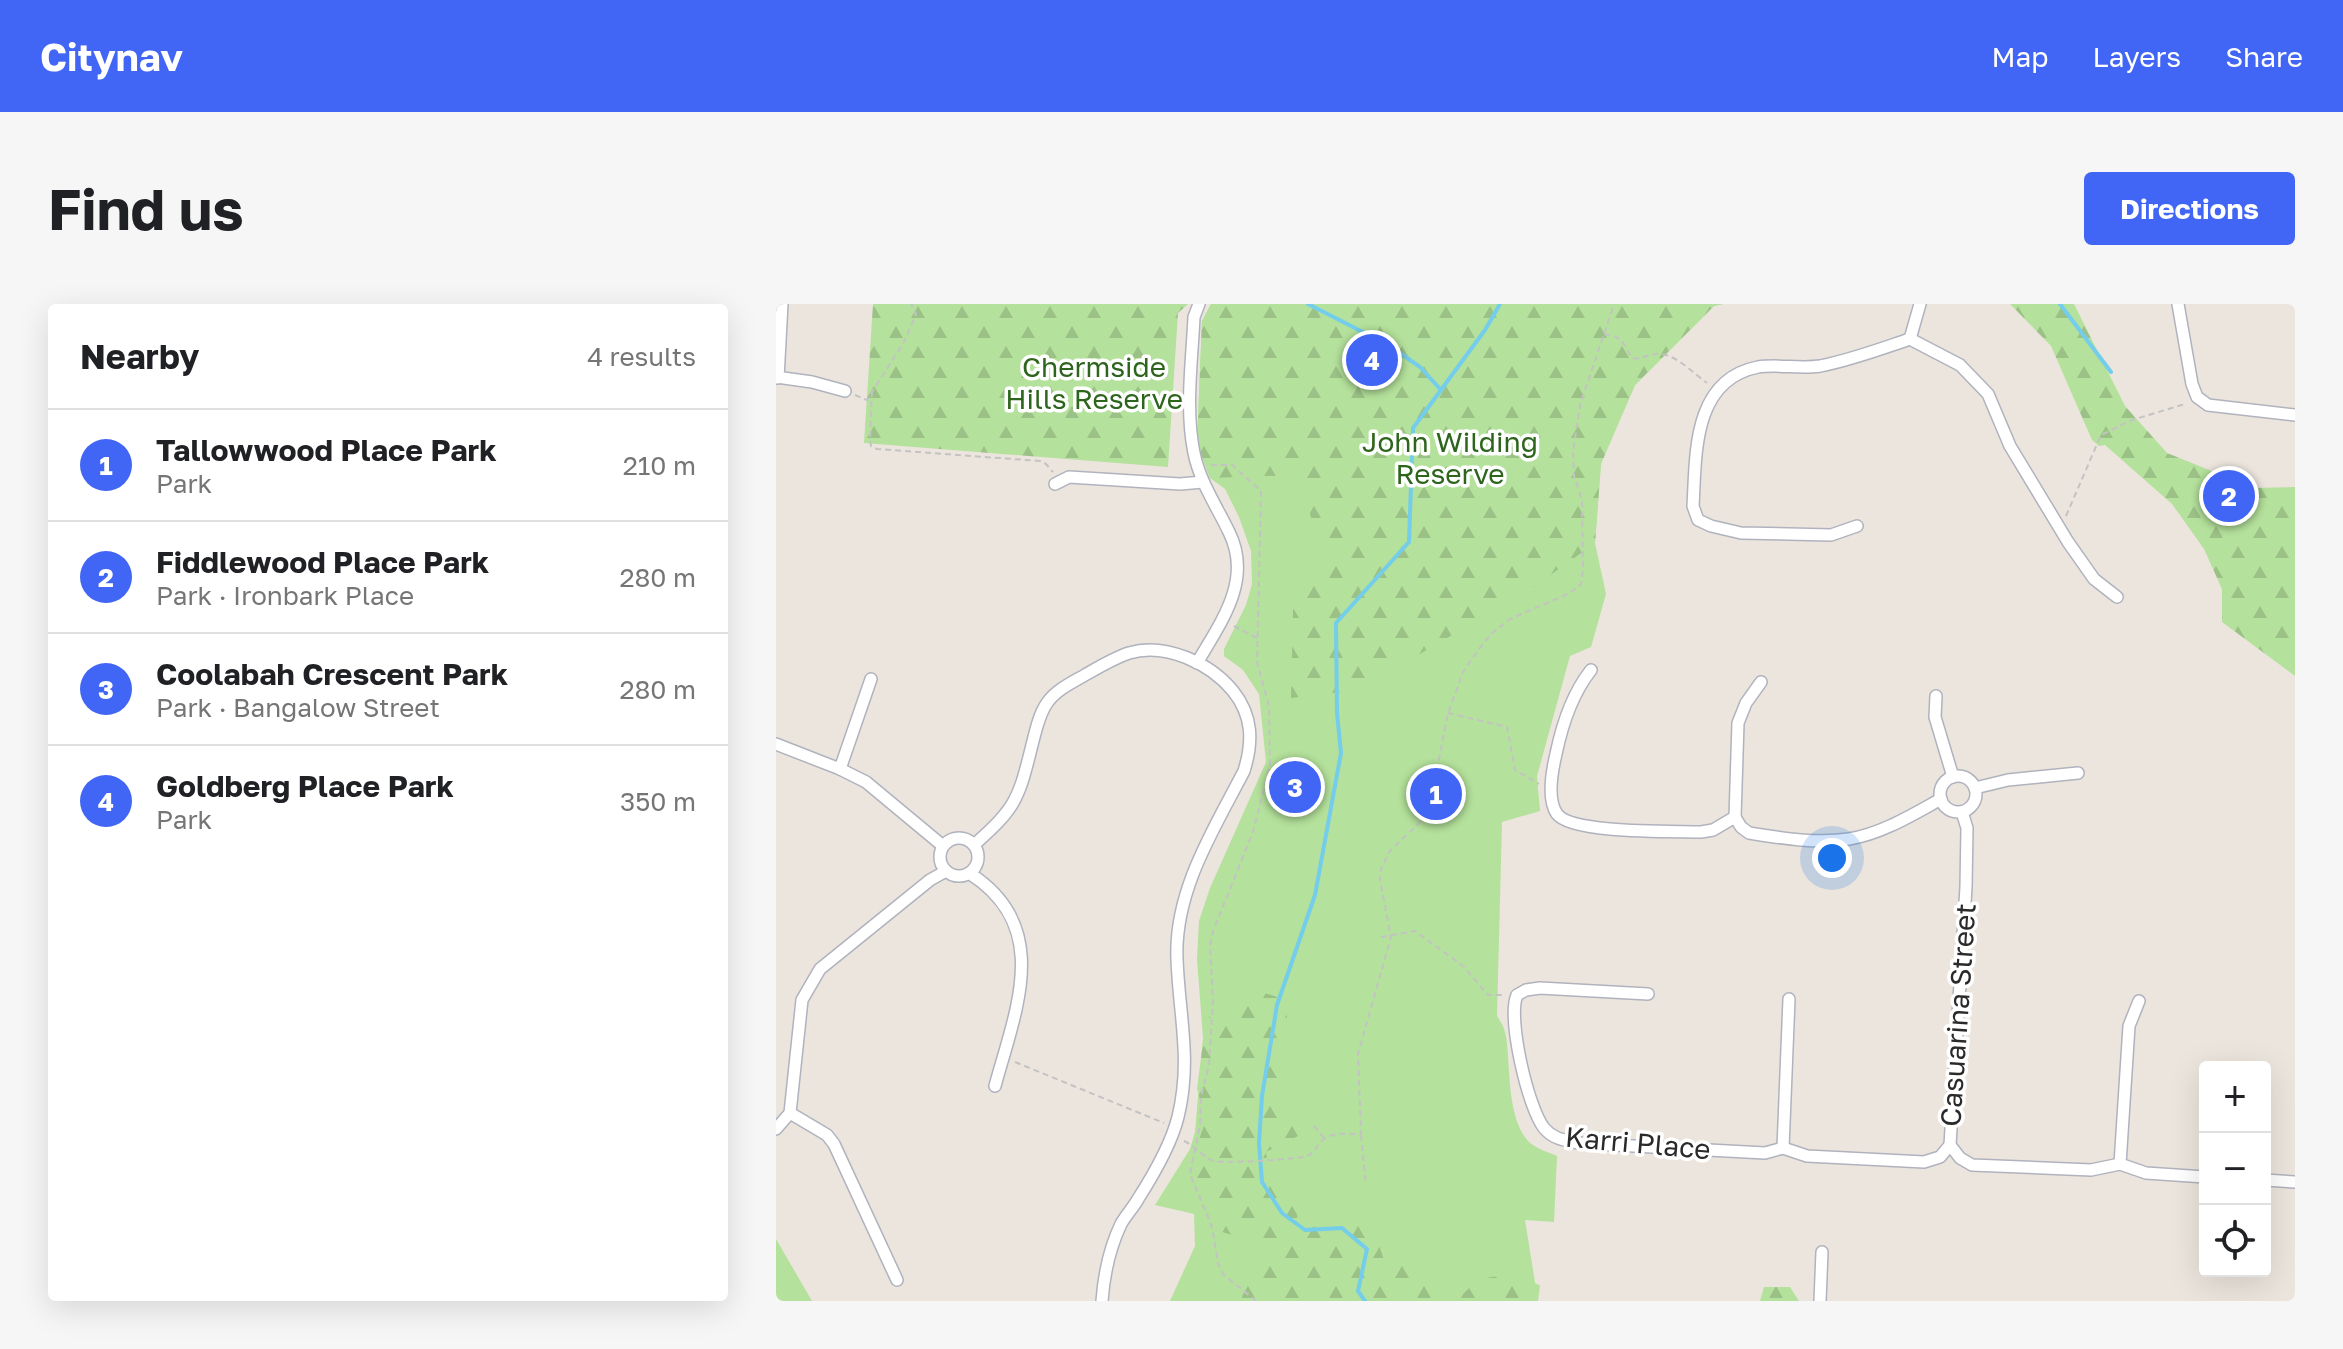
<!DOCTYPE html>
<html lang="en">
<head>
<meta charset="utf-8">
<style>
  :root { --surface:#fff; --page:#f6f6f6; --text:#202124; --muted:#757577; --line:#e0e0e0; --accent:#4165f4 }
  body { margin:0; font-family:"Golos Text",sans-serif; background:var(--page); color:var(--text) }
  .controls { position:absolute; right:24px; bottom:24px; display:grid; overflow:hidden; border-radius:8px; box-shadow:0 8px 32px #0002 }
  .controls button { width:72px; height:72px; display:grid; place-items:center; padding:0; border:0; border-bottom:2px solid var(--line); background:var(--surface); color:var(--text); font:40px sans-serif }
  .you { position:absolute; left:1056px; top:554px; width:28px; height:28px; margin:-20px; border:6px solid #fff; border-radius:50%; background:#1a73e8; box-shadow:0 0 0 12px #1a73e833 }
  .badge { display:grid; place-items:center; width:52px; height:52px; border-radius:50%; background:var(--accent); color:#fff; font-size:26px; font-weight:700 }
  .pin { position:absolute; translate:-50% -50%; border:4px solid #fff; box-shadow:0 2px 8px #0006 }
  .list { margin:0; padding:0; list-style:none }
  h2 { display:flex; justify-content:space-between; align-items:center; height:104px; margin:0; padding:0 32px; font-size:34px }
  h2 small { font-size:26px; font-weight:400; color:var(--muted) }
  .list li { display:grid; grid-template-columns:52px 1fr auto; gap:24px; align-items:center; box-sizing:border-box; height:112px; padding:0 32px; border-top:2px solid var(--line) }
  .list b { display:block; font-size:30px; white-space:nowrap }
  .list p { margin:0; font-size:26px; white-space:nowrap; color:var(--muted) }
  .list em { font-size:26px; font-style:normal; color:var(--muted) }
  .icon { flex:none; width:44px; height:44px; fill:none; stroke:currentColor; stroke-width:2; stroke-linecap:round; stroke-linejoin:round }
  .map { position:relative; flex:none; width:1519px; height:997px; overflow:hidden; border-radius:8px }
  header { display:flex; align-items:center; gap:48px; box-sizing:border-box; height:112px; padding:0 40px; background:var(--accent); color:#fff }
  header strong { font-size:38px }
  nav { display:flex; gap:44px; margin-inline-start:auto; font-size:28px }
  .intro { display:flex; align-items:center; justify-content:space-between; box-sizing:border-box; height:192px; padding:0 48px }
  h1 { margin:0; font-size:56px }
  .button { padding:20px 36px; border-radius:8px; background:var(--accent); color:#fff; font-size:28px; font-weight:700 }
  main { display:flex; gap:48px; padding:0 48px }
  aside { flex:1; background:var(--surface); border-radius:8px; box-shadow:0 8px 32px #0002 }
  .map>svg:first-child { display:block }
</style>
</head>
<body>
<header>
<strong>Citynav</strong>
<nav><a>Map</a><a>Layers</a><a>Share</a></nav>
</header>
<div class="intro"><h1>Find us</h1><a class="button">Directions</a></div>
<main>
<aside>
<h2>Nearby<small>4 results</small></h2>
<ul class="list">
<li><span class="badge">1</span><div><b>Tallowwood Place Park</b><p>Park</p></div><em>210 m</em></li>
<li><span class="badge">2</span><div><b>Fiddlewood Place Park</b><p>Park · Ironbark Place</p></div><em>280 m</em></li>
<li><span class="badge">3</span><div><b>Coolabah Crescent Park</b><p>Park · Bangalow Street</p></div><em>280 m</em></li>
<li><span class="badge">4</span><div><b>Goldberg Place Park</b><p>Park</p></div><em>350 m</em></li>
</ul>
</aside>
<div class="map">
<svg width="1519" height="997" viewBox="0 0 1519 997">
  <defs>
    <pattern id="forest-firs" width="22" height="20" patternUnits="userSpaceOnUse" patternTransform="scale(2)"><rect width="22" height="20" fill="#b4e19b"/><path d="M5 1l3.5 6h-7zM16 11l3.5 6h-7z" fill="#9bc186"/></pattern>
  </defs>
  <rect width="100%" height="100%" fill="#ece5dd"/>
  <!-- green -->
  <g fill="#b4e19b">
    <path d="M 435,0 L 947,0 L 938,2 L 859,81 L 825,159 L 819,239 L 830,290 L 815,343 L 794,352 L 761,472 L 764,507 L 726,518 L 721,712 C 731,725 731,738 732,753 C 734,778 734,818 753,838 C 761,845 772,848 781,852 L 778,918 L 749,916 L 762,997 L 394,997 L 419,942 L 418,910 L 379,901 L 414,845 L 419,828 L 427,734 L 421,655 L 423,617 L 434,584 L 490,458 L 483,390 L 467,366 L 448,352 L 448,345 L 470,301 L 476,280 L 475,247 L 463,213 L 449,185 L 434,174 L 421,139 L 426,17 Z"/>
    <path d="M 0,935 L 36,997 L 0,997 Z"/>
  </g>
  <!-- forest -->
  <g fill="url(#forest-firs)">
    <path d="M 97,0 L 412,0 L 402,9 L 392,163 L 88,139 Z"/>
    <path d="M 435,0 L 947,0 L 938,2 L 859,81 L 825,160 L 819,239 L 755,285 L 582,386 L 515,394 L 517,306 L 549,255 L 521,171 L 434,174 L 421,140 L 426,17 Z"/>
    <path d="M 1234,0 L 1298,0 L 1349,102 L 1391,149 L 1478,184 L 1519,183 L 1519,372 L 1446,318 L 1446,285 L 1428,245 L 1396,200 L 1329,141 L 1323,142 L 1316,136 L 1275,42 Z"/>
    <path d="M 475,685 L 512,696 L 505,803 L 524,831 L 490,848 L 494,880 L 523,892 L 521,915 L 549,913 L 598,926 L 608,956 L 637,953 L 646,973 L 688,989 C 713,964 732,973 764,981 L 762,997 L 466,997 L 467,978 L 486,973 L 476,937 L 443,927 L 410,872 L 430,816 L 421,785 L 430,715 L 451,706 Z"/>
    <path d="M 988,983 L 1014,983 L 1023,997 L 984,997 Z"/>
  </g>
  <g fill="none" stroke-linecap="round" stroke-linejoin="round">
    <!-- stream -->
    <g stroke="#73cdeb" stroke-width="4">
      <path d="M 532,0 L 614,42 L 644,63 L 665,86"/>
      <path d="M 1284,0 L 1335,68"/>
      <path d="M 589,997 L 582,987 L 591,945 L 566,924 L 529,926 L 506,909 L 486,878 L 483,839 L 486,792 L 501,701 L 539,591 L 565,449 L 561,409 L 560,319 L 633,238 L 637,124 L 709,26 L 724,0"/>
    </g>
    <!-- street casing -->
    <g stroke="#b0b3be" stroke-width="14">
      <g id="street">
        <path d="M 1402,0 L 1416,80 L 1421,93 L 1432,101 L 1519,111"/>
        <path d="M 1134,35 L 1184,61 L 1212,90 L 1234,142 L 1292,238 L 1318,275 L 1341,293"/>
        <path d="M 1134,35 L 1144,0"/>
        <path d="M 0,73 L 36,78 L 69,87"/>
        <path d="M 2,74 L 6,0"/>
        <path d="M 279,180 L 293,173 L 404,180 L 427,178"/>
        <path d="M 1081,222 L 1055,231 L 965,229 L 935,222 L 922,216 L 917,202 C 920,151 916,76 982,63 C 1002,60 1024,65 1044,62 C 1075,56 1104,45 1134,35"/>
        <path d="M 421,359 C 445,318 477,276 453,228 C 440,201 424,178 418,149 C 409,105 416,57 418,13 L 423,0"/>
        <path d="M 815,366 C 796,390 786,421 780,450 C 776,467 771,496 781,510 C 796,530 898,527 925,528 L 937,526 L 959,513 L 965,523 L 973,529 C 1005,534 1040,540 1073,535 C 1105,530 1136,511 1165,495"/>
        <path d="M 1160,392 L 1159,413 L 1177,473"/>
        <path d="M 0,440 L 64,465 L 90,478 L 167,542"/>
        <path d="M 64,465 L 95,375"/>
        <circle cx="1182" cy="490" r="18"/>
        <path d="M 1199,484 L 1232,476 L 1302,469"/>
        <path d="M 1186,508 L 1191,524 L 1190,583 L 1174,841 L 1184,854 L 1196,861 L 1315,866 L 1344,860 L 1370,869 L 1429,873"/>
        <path d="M 959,513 L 962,419 L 970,399 L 985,378"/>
        <circle cx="183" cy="553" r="19"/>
        <path d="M 198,541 C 238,505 242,498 255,445 C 259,430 262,412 271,399 C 280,386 295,379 309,371 C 323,363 338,354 353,349 C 389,338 434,359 457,387 C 477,412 477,438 468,467 C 438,525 398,587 401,655 C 403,711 416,756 402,813 C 395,841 378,870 362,895 C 357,904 350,911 345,920 C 333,945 328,970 326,997"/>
        <path d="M 193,569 C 277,622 240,705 219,782"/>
        <path d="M 872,690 L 764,684 L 750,686 L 741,691 C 731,714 752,804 768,824 C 777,835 788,836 801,839 L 989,849 L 1007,844 L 1031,852 L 1148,858 L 1164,853 L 1174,841"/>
        <path d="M 14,809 L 51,831 L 58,840 L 121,976"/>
        <path d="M 0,825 L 14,809 L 26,696 L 44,665 L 154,576 L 170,567"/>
        <path d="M 1007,844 L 1013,695"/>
        <path d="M 1344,860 L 1353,722 L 1363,697"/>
        <path d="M 1489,876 L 1519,878"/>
        <path d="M 1044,997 L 1046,948"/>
      </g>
    </g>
    <!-- path -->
    <g stroke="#c3c3c3" stroke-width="2" stroke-dasharray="6 4" stroke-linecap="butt">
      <path d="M 828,30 C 850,34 845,38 856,54 C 865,56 872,50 881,50 C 899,49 917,69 931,79"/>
      <path d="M 96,87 L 94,136 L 95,142 L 101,145 L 264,157 L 270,160 L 277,168"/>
      <path d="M 79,91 L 91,96 L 128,38 L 140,10 L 135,0"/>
      <path d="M 435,161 L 456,161 L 485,187 L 481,358 L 493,402 L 494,461 L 477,528 L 437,627 L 434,641 L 437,698 L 433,761 L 425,792 L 424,821 L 414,870 L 436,923 L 442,959 L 447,970 L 480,997"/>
      <path d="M 1290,212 L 1325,131 L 1356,116 L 1409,100"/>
      <path d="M 458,322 L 481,334"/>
      <path d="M 672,409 L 731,423 L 739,466 L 763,480"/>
      <path d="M 605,633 L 639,627 L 687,662 L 712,691 L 728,691"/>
      <path d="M 239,758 L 388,819"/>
      <path d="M 538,822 L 548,834"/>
      <path d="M 585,831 L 590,881"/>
      <path d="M 408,837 C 420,842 429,855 438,857 C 447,860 523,855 531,852 C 540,848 541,840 548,835 C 557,828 574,830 585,830 L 582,750 L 615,633 L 603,570 L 613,548 L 645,517 L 655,497 L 672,409 L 687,368 L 703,345 L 715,330 L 734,315 L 794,289 L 805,280 L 807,266 L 806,196 L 798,172 L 797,148 L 804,101 L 838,0"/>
    </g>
    <!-- street -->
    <use href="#street" stroke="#fff" stroke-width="11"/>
  </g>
  <g text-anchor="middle" stroke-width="7" stroke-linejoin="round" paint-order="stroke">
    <!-- park labels -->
    <g font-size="28" fill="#2d651c" stroke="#fff">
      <text x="318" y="73">Chermside<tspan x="318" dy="32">Hills Reserve</tspan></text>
      <text x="674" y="148">John Wilding<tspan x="674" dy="32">Reserve</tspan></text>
    </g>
    <!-- street labels -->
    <g font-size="28" fill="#2a2a2a" stroke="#fff">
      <text transform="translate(1182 711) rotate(-86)" y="10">Casuarina Street</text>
      <text transform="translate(862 839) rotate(5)" y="10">Karri Place</text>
    </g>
  </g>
</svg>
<div class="controls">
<button>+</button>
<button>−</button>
<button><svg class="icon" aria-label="locate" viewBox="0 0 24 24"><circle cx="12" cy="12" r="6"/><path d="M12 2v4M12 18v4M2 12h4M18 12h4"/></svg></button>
</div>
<div class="you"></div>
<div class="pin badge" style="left:660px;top:490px">1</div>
<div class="pin badge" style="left:1453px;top:192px">2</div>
<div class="pin badge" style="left:519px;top:483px">3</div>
<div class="pin badge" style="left:596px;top:56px">4</div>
</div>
</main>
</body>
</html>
